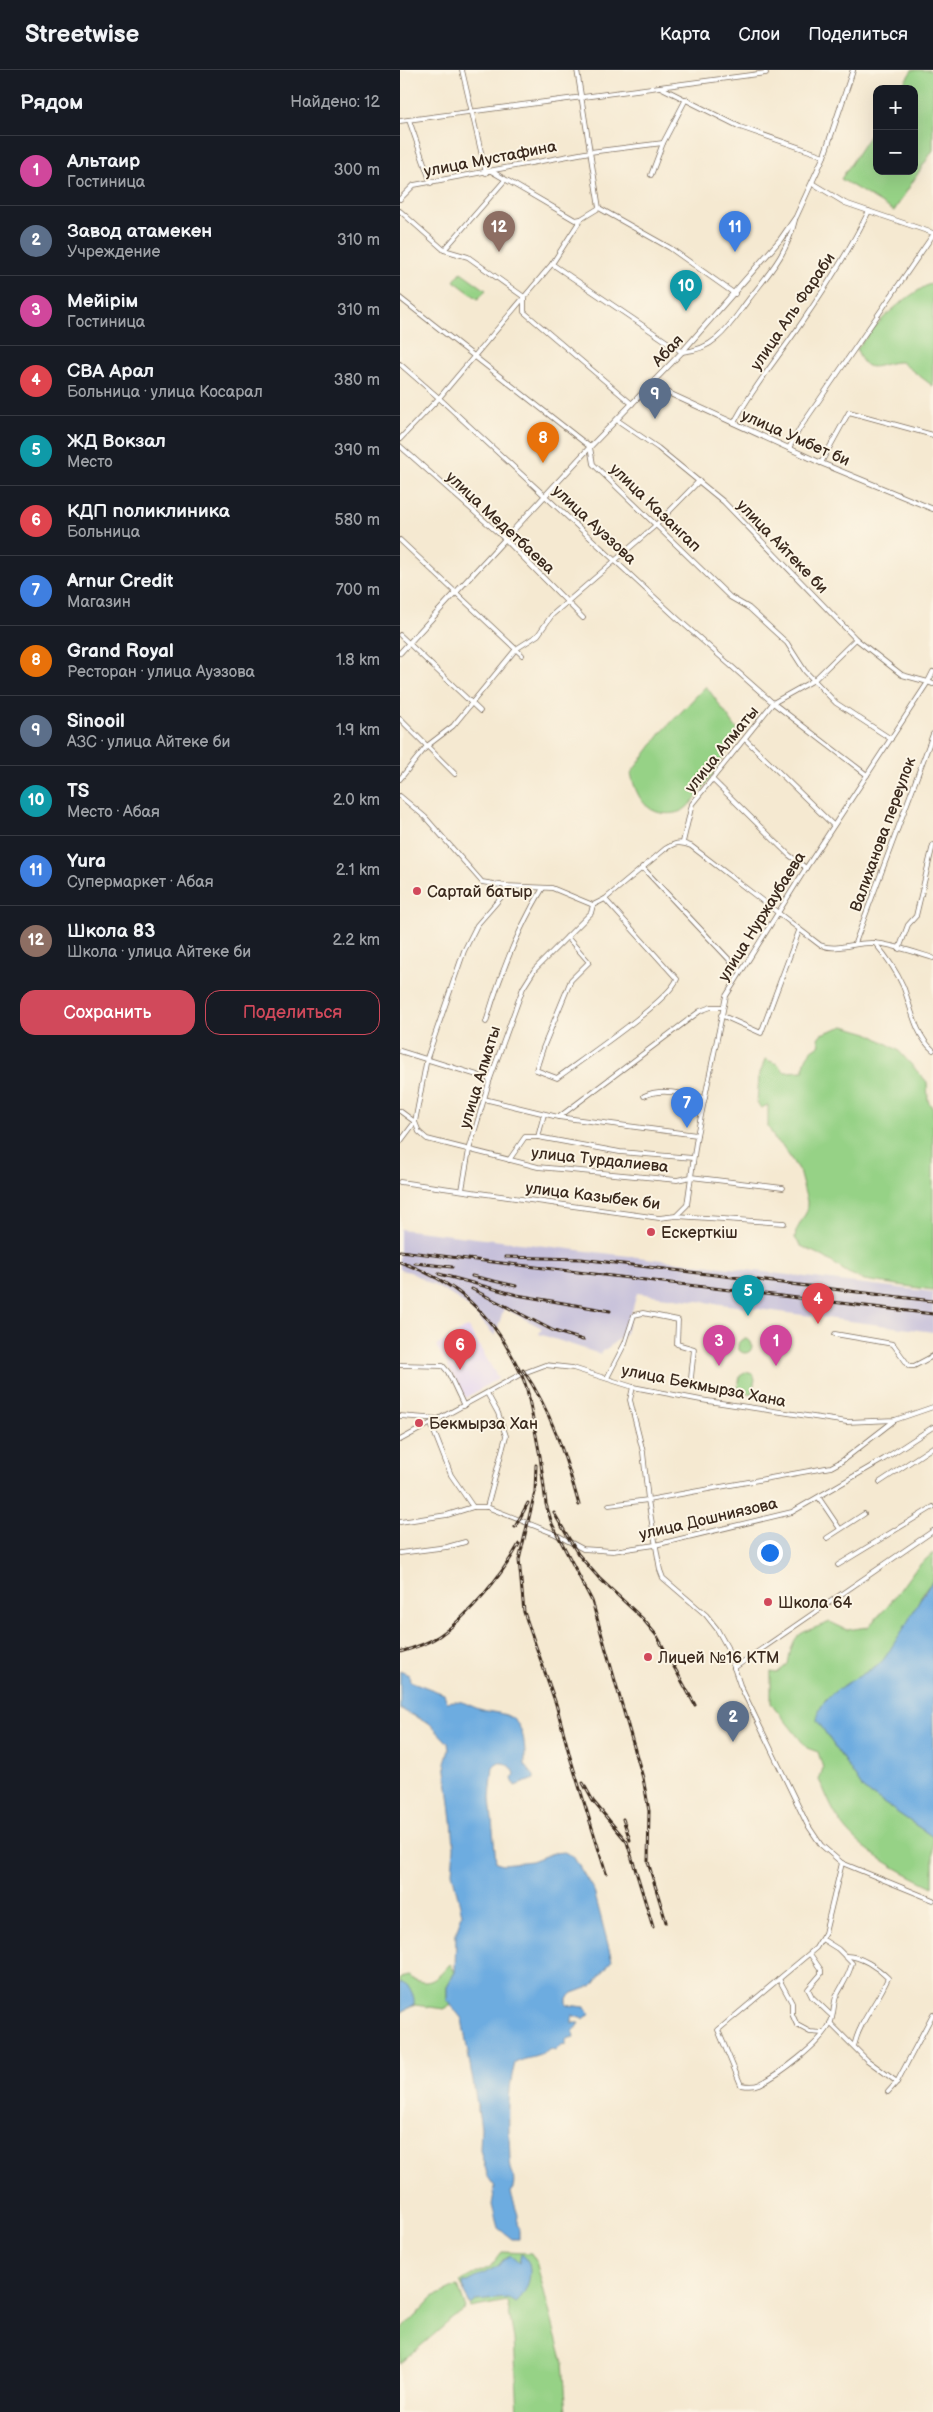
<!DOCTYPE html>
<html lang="ru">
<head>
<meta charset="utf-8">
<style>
  :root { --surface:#171b24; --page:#20242c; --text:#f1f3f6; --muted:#9ea1a6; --line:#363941; --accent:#d1495b }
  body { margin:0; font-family:"Balsamiq Sans",sans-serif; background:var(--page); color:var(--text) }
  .controls { position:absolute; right:15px; top:15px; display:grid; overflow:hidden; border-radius:10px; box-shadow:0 5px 20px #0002 }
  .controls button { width:45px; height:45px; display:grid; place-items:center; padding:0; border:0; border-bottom:1px solid var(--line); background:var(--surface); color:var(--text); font:25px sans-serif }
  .you { position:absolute; left:369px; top:1482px; width:18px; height:18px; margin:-12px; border:4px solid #fff; border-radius:50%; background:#1a73e8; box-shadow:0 0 0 8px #1a73e833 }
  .badge { display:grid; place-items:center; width:32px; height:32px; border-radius:50%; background:var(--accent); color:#fff; font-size:16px; font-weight:700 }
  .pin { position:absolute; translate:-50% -41px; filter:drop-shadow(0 1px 2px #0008) }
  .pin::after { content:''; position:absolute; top:26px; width:18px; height:15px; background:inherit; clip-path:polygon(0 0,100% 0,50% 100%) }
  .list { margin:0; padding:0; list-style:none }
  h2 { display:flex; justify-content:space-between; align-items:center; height:65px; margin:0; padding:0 20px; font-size:21px }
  h2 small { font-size:16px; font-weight:400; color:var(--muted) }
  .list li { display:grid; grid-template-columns:32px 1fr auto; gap:15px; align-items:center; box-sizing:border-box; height:70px; padding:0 20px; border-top:1px solid var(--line) }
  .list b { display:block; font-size:19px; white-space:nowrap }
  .list p { margin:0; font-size:16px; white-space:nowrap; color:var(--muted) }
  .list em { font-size:16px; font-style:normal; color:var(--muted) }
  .actions { display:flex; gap:10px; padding:15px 20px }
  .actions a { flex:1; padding:11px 0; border:1px solid var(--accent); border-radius:15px; text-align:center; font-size:18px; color:var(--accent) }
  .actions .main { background:var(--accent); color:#fff }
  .map { position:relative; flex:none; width:533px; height:2342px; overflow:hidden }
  header { display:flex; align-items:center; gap:30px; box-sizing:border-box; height:70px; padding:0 25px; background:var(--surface); border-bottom:1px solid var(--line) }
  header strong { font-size:24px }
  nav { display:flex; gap:28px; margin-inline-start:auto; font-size:18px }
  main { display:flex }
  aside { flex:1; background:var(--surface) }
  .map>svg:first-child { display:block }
</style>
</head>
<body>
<header>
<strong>Streetwise</strong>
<nav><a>Карта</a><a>Слои</a><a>Поделиться</a></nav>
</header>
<main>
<aside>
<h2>Рядом<small>Найдено: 12</small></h2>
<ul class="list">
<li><span class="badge" style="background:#d1479c">1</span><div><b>Альтаир</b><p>Гостиница</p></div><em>300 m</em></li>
<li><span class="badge" style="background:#5c6f8a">2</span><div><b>Завод атамекен</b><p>Учреждение</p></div><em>310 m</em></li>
<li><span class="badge" style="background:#d1479c">3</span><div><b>Мейірім</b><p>Гостиница</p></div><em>310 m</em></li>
<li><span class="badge" style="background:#e0444e">4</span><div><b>СВА Арал</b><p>Больница · улица Косарал</p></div><em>380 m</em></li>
<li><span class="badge" style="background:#0f9aa8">5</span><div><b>ЖД Вокзал</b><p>Место</p></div><em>390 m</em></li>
<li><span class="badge" style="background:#e0444e">6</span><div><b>КДП поликлиника</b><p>Больница</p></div><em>580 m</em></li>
<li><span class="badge" style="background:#3f7fe0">7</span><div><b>Arnur Credit</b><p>Магазин</p></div><em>700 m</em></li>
<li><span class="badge" style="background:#e8710a">8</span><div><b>Grand Royal</b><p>Ресторан · улица Ауэзова</p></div><em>1.8 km</em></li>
<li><span class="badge" style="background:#5c6f8a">9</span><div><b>Sinooil</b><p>АЗС · улица Айтеке би</p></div><em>1.9 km</em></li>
<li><span class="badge" style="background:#0f9aa8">10</span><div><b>TS</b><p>Место · Абая</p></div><em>2.0 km</em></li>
<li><span class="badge" style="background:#3f7fe0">11</span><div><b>Yura</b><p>Супермаркет · Абая</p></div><em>2.1 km</em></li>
<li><span class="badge" style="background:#8d6e63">12</span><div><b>Школа 83</b><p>Школа · улица Айтеке би</p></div><em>2.2 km</em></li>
</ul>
<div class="actions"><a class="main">Сохранить</a><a>Поделиться</a></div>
</aside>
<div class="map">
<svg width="533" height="2342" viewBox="0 0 533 2342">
  <rect width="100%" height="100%" fill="#fcf5e5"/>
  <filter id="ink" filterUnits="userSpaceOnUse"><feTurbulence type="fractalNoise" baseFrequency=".02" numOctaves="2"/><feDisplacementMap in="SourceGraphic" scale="10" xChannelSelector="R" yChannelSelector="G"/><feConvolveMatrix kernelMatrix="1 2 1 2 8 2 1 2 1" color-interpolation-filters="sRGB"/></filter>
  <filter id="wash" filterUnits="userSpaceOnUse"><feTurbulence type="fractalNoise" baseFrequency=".0096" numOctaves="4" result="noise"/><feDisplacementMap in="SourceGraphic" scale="20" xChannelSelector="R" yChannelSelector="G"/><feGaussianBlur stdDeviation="1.12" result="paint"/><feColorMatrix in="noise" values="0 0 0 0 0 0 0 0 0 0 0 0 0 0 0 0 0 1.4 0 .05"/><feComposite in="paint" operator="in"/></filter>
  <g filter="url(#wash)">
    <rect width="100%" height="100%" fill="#f5e9d1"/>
    <!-- built -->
    <path fill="#e3d3f2" d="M 68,1257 L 98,1308 L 66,1328 L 36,1276 Z"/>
    <!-- industrial -->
    <path fill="#c6c0da" d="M 0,1159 L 533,1222 L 533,1262 L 237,1223 L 226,1263 L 200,1284 L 139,1264 L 142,1258 L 104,1238 L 95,1266 L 72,1240 L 58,1229 L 10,1202 L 0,1200 Z"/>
    <!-- green -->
    <g fill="#96d286" stroke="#687e52">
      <path d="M 512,0 L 529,0 L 533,2 L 533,80 L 494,141 L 441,109 L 477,54 L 477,101 L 514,101 L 514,19 L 500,19 Z"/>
      <path d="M 61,202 L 86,220 L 78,229 L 54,211 Z"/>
      <path d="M 533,212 L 533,316 L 501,292 C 480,291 466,310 457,279 C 478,250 501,229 533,212 Z"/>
      <path d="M 306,616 L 339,662 C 327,680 302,725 286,738 C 279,744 266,745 257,742 C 241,737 234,718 231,703 L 262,662 Z"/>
      <path d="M 444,956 L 468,963 L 498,980 L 527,1012 L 528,1031 L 533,1039 L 533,1220 L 464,1210 L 448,1203 L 424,1187 L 401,1176 L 395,1168 L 396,1161 L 407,1141 L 407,1131 L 399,1101 L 382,1075 L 376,1072 L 368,1056 L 368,1035 L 361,1038 L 357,1033 L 359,1007 L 365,989 L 377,994 L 385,1002 L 404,1001 C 404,987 408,982 420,975 L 418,968 L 421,964 Z"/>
      <circle cx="345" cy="1276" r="7"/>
      <path d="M 345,1302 L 353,1304 L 355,1309 L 352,1324 L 337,1321 L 340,1306 Z"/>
      <path d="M 533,1483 L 533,1510 L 523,1523 L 510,1551 L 482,1592 L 429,1626 L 425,1630 L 417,1650 L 463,1719 L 533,1767 L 533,1817 C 503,1803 458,1780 440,1751 C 431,1739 426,1723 419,1710 L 423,1698 L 418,1682 L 407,1678 L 371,1633 L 371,1602 L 377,1603 L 388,1594 C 394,1559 399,1565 430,1552 L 447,1560 L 468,1557 L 488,1536 L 515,1499 Z"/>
      <path d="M 50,1894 L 55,1902 L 47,1916 L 47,1930 L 52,1935 L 44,1939 L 15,1935 L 0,1942 L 0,1908 L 8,1906 C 28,1918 35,1911 50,1894 Z"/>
      <path d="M 102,2182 L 131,2183 L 136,2191 L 163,2293 L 167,2342 L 118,2342 L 114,2269 L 107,2231 L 71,2238 L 60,2211 L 90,2197 Z"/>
      <path d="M 58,2216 L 66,2239 L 53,2248 L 0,2294 L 0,2262 L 33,2227 Z"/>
    </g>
    <!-- water -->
    <g fill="#6dace0" stroke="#546b7f">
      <path d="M 533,1510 L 533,1767 L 463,1719 L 417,1650 C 420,1620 459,1610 480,1593 C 485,1589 489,1581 493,1575 C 508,1554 518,1530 533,1510 Z"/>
      <path d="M 0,1601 L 9,1605 L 10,1611 L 44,1624 L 47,1632 C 62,1629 65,1634 79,1639 C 88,1642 97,1642 106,1645 C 126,1653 125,1677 125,1695 L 134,1706 L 134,1709 L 115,1716 L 112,1709 L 115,1704 C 112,1696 107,1692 97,1693 L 93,1697 L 90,1728 L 96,1792 L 103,1794 L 132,1791 L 153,1783 L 164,1782 L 173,1786 L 194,1821 L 212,1890 L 192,1916 L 173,1923 L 167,1929 L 167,1935 L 185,1937 L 191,1944 L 183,1949 L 172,1945 L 172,1953 L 179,1953 L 173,1962 L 174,1967 L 166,1969 L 166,1974 L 161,1975 L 155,1981 L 150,1979 C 141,1988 126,1987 115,1993 C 106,2023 109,2058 110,2090 C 110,2103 118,2109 111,2123 L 118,2145 L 117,2154 L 119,2157 L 119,2169 L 112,2169 L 98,2158 L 92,2135 L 95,2117 L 88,2107 L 80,2080 L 81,2057 L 62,1949 L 47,1930 L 47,1916 L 55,1902 L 56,1863 L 62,1844 L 52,1802 L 54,1777 L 52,1750 L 45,1692 L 49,1680 L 48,1673 L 29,1653 L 0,1639 Z"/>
      <path d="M 0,1912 C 10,1916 15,1924 14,1935 L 0,1942 Z"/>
      <path d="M 121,2184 C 138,2194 128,2224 115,2233 L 108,2228 L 76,2231 L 71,2235 L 64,2223 L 63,2212 L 68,2212 L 98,2196 L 103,2190 L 111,2186 L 119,2193 Z"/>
    </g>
  </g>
  <g filter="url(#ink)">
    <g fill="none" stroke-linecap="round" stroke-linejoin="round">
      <!-- minor casing -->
      <g stroke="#7c6d5d" stroke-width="5.5">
        <g id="minor">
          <path d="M 62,0 L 86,103"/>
          <path d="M 177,0 L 199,138"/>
          <path d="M 260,17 L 340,57 L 424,86"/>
          <path d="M 9,50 L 31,113"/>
          <path d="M 0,51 L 366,3"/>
          <path d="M 91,101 L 175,150 L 181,149"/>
          <path d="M 251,105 L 263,73 L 286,29"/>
          <path d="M 412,113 L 445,133 L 533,163"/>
          <path d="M 0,129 L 14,115 L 190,82 L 263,73"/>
          <path d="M 199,138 L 270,178 L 335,224"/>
          <path d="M 0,141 L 44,180 L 68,187 L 124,227 L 124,242 L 232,334"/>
          <path d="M 44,180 L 105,110"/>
          <path d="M 152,194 L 282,282 C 295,281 307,277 317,268 C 330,257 339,242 349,229 C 370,202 387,184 395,150"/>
          <path d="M 0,228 L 190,377 L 193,394 L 330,527 L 349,538 L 387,573 L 405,601 L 436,633 L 491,669"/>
          <path d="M 0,294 L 39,328 L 278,549 L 373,633 L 467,705"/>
          <path d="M 217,350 L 258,378 L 324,432 L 456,569 L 502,605 L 528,612 L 406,798 L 326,926 L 297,1065 L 287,1135 L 276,1146"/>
          <path d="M 334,353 C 352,318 378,288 400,255 C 425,219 449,181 469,141"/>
          <path d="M 0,369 L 39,328 L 152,194 L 181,149 L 199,138"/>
          <path d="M 0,376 L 105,469 L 183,548"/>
          <path d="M 389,378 L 400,358 L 533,165"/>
          <path d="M 421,393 L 449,342 L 533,365"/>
          <path d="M 0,470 L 122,585"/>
          <path d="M 0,565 L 80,641"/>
          <path d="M 0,649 L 55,704"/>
          <path d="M 345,669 L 433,755"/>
          <path d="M 0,709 L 27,676 L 53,656 L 116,579 L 138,565 L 152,545 L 256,455 L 299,411"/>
          <path d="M 312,709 L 389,785 L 406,798"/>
          <path d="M 0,726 L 25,747 L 82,812 L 106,816 L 152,818 L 193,835"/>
          <path d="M 283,772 L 292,734 L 373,633 L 414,610 L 456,569"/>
          <path d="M 242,797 L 340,901"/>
          <path d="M 193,835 L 205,829 L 265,779 C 274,773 280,771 291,776 L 420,875 C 437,882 454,872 473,873 C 492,874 514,882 533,888"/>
          <path d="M 167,867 L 189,892 L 171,910 L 143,978 L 136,1000 L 157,1008 C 180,991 269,931 277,909 L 205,829"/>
          <path d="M 455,873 L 533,664"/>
          <path d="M 475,873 C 486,886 496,900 503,916 C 511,936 515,965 533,980"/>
          <path d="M 499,879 L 508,855 L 516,846 L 533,775"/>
          <path d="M 321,945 L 361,963 L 399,861"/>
          <path d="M 86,952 C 100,905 117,860 143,818"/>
          <path d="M 0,981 L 90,1009"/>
          <path d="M 244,1026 C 263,1017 285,1025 305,1028"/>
          <path d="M 84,1029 L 158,1047 L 297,1065"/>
          <path d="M 0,1041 L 15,1052 L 19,1062 L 27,1069 L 138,1097 L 277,1110 L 291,1107 L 383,1118"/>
          <path d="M 159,1047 L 300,941 L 311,937 L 323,937"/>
          <path d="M 138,1067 L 220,1082 L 293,1088"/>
          <path d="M 0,1072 L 15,1052 L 27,988 L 64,881 L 77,855 L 104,824 L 106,816"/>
          <path d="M 109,1090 L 125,1067 L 138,1067 L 144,1044"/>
          <path d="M 0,1112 L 259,1148 L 276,1146 L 384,1153"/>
          <path d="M 62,1120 L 69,1080 L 90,1009 L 123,918 L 135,899 L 191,843 L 193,835"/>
          <path d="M 435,1264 L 493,1274 L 509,1296 L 514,1296 L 533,1286"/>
          <path d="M 0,1295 L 43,1296 L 48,1302 L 64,1336"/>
          <path d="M 207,1308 L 225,1273 L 234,1245 L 243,1243 L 278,1250 L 277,1274 L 294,1279 L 291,1308"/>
          <path d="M 233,1317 L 230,1330 L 243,1382 L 248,1430 L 260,1500 L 263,1508 L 306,1545 L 317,1559 L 327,1577 L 340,1615 L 407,1754 L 421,1775 L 442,1793 L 533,1830"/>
          <path d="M 0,1346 L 40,1349"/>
          <path d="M 0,1370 L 121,1304 L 145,1295 L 173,1298 L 233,1317 L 301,1330 L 447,1352 L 495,1350 L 533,1337"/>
          <path d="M 480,1412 L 533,1377"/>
          <path d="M 419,1428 L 440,1459"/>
          <path d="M 209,1435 L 248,1430 L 431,1397 L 442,1391 L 495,1350"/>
          <path d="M 73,1437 L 87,1437 L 155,1464 L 183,1479 L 213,1481 L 255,1475 L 392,1442 L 484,1389 L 533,1357"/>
          <path d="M 87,1437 L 106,1366 L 98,1343 L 87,1323"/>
          <path d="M 0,1452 L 47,1445 L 73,1437 L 51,1405 L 31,1354"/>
          <path d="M 427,1468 L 464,1444"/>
          <path d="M 0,1483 L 47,1477 L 65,1472"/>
          <path d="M 438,1495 L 533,1437"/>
          <path d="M 334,1598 L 533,1461"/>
          <path d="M 422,1869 L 438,1879 L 452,1893 C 449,1906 442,1915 436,1927 C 433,1936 434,1946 430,1954 C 420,1974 380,2004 360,2014 C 354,2017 347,2016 341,2015 L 318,1960 L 416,1878 L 425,1863 L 442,1793"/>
          <path d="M 410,1884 L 421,1900 L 421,1904 L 408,1919 L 412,1927 L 432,1946"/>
          <path d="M 445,1886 C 460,1885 478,1898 488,1908 C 478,1932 460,1950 454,1976"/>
          <path d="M 379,1909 L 392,1933 L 392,1944 L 397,1955 L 410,1962 L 423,1963"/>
          <path d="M 430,1953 L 467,1990 L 497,2012"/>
          <path d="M 488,2022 L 497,2012 L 533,1944"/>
        </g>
      </g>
      <!-- tertiary casing -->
      <g stroke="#7c6d5d" stroke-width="6">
        <g id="tertiary">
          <path d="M 251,315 L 421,393 L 533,439"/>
          <path d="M 0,583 L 190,377 L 282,282 L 380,170 L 396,147 L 424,86 L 453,0"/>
          <path d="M 533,602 L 528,612 L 533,614"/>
        </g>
      </g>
      <!-- minor -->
      <use href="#minor" stroke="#fff" stroke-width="4"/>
      <!-- tertiary -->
      <use href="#tertiary" stroke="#fff" stroke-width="4.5"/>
      <!-- rail casing -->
      <g stroke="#3b2a1e" stroke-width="3">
        <g id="rail">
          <path d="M 0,1181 L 533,1244"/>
          <path d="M 106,1187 L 181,1189 L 533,1231"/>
          <path d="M 0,1192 C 50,1209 88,1239 112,1286 C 119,1299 127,1314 129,1329"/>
          <path d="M 15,1193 L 52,1197"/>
          <path d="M 39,1204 L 117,1225 L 210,1241"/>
          <path d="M 72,1206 L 116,1216"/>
          <path d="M 72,1219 L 154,1261 L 183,1270"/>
          <path d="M 123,1300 C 151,1340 166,1388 179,1435"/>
          <path d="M 128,1324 L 140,1386 L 146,1434 L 152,1454 L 192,1531 L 243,1708 L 249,1741 L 248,1792 L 266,1852"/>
          <path d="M 136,1395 L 135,1422 L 119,1490 L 124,1542 L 156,1634 L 170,1687 L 206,1803"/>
          <path d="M 154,1443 L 178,1484 L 199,1508 L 242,1548 L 257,1566 L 295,1635"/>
          <path d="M 115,1457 L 128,1433"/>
          <path d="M 0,1582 C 14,1578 27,1574 39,1566 C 69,1546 102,1505 119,1474"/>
          <path d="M 183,1713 L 193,1731 L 227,1772 L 253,1857"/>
          <path d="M 223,1749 L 230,1770"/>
        </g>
      </g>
      <!-- rail -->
      <use href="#rail" stroke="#fcf5e5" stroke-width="1" stroke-dasharray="4" stroke-linecap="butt"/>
    </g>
  </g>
  <!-- markers -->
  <g fill="#d1495b" stroke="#fcf5e5" stroke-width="2">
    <circle cx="17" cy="821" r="5"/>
    <circle cx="251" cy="1162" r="5"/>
    <circle cx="19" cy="1353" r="5"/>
    <circle cx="368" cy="1532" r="5"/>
    <circle cx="248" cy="1587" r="5"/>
  </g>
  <g text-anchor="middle" stroke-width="4" stroke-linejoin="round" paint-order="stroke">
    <!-- street labels -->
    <g font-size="16" fill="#3b2a1e" stroke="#fcf5e5">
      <text transform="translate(90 88) rotate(-11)" y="6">улица Мустафина</text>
      <text transform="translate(392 241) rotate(-56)" y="6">улица Аль Фараби</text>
      <text transform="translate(267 280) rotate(-47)" y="6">Абая</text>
      <text transform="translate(396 367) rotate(24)" y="6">улица Умбет би</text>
      <text transform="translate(256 437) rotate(44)" y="6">улица Казангап</text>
      <text transform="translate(101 452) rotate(43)" y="6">улица Медетбаева</text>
      <text transform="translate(195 454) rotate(43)" y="6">улица Ауэзова</text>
      <text transform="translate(383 476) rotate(46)" y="6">улица Айтеке би</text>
      <text transform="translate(321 679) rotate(-51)" y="6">улица Алматы</text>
      <text transform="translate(482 764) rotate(-70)" y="6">Валиханова переулок</text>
      <text transform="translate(361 846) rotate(-58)" y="6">улица Нуржаубаева</text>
      <text transform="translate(79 1007) rotate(-73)" y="6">улица Алматы</text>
      <text transform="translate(200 1089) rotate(6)" y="6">улица Турдалиева</text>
      <text transform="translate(193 1125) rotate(7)" y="6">улица Казыбек би</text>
      <text transform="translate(304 1315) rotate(11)" y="6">улица Бекмырза Хана</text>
      <text transform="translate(308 1448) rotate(-13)" y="6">улица Дошниязова</text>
    </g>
    <!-- poi labels -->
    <g font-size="16" fill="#3b2a1e" stroke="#fcf5e5" text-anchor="start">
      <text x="27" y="827">Сартай батыр</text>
      <text x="261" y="1168">Ескерткіш</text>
      <text x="29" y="1359">Бекмырза Хан</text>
      <text x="378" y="1538">Школа 64</text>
      <text x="258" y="1593">Лицей №16 КТМ</text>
    </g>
  </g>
</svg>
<div class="controls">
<button>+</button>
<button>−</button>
</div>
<div class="you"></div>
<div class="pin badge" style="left:376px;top:1296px;background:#d1479c">1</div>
<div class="pin badge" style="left:333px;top:1672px;background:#5c6f8a">2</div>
<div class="pin badge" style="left:319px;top:1296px;background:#d1479c">3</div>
<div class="pin badge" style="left:418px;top:1254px;background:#e0444e">4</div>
<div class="pin badge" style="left:348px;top:1246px;background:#0f9aa8">5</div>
<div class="pin badge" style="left:60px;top:1300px;background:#e0444e">6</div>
<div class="pin badge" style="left:287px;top:1058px;background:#3f7fe0">7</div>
<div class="pin badge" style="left:143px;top:393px;background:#e8710a">8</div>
<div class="pin badge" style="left:255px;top:349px;background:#5c6f8a">9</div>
<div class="pin badge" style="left:286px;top:241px;background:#0f9aa8">10</div>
<div class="pin badge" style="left:335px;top:182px;background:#3f7fe0">11</div>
<div class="pin badge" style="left:99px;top:182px;background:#8d6e63">12</div>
</div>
</main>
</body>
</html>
